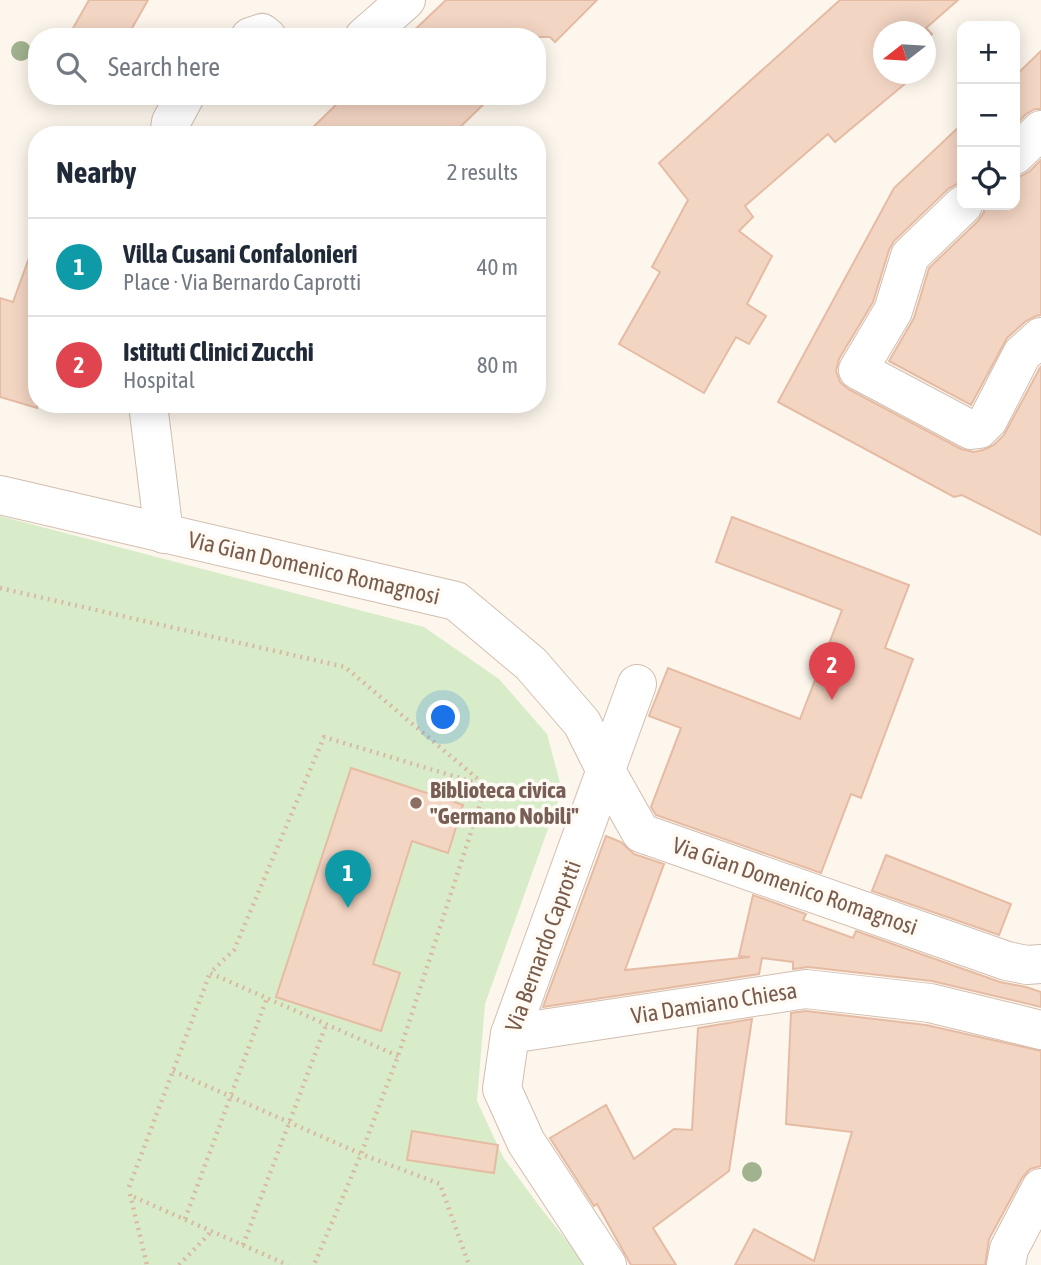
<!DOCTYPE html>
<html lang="en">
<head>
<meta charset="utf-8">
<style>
  :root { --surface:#fff; --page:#f6f6f7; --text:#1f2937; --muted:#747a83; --line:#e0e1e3; --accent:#0b8043 }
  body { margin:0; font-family:"Asap Condensed",sans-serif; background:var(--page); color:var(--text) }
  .controls { position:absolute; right:21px; top:21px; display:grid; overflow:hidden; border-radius:14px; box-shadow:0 4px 18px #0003 }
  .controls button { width:63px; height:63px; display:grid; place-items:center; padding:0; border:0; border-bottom:2px solid var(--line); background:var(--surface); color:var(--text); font:35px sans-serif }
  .compass { position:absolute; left:873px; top:21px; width:63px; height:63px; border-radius:50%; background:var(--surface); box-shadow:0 4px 18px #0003; rotate:253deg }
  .you { position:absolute; left:444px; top:718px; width:24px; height:24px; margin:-18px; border:5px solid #fff; border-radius:50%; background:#1a73e8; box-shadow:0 0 0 10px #1a73e833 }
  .badge { display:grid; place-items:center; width:46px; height:46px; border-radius:50%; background:var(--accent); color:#fff; font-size:23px; font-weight:700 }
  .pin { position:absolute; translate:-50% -58px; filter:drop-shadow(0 2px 4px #0008) }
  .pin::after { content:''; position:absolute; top:37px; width:24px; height:21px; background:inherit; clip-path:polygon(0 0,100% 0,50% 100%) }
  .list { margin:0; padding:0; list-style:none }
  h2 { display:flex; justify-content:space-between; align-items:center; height:91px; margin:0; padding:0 28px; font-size:30px }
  h2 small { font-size:23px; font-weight:400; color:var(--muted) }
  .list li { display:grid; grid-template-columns:46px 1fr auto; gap:21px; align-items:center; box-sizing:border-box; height:98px; padding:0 28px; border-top:2px solid var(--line) }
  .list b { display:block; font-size:26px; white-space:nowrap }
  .list p { margin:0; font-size:23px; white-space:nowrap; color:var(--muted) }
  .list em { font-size:23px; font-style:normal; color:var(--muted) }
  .icon { flex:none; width:38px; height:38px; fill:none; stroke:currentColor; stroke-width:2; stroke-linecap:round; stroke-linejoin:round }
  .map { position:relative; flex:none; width:1041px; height:1265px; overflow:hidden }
  .search { position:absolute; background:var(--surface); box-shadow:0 4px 18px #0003; left:28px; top:28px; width:518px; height:77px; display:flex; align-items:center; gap:18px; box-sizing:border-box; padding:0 24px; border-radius:28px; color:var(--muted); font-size:26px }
  .panel { position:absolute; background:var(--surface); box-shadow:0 4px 18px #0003; left:28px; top:126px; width:518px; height:287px; border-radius:28px }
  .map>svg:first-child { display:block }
</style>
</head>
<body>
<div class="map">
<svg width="1041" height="1265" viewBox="0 0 1041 1265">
  <rect width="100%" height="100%" fill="#fdf6ec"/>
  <!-- green -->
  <path fill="#d8ecc9" d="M 0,516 L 424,627 L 499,679 L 547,734 L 562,790 L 485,1004 L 477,1101 L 503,1157 L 540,1207 L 586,1265 L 0,1265 Z"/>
  <!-- building -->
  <g fill="#f3d5c3" stroke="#e6bba3" stroke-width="2">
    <path d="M 89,0 L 148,0 L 127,37 L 68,37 Z"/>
    <path d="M 446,0 L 597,0 L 555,42 L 550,37 L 407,37 Z"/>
    <path d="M 840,0 L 958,0 L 926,28 L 932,34 L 926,39 L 926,32 L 884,32 L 884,74 L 908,74 L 912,78 L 835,142 L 828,134 L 745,206 L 753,217 L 739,231 L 772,256 L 747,304 L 766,316 L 749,344 L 736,337 L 704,393 L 619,344 L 660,272 L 652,267 L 688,200 L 659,163 Z"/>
    <path d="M 1041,51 L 1041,109 L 1035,109 L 1026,114 L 1015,125 L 1015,76 Z"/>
    <path d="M 345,96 L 492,96 L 452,135 L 305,135 Z"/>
    <path d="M 962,124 L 962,184 L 957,184 L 948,189 L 894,241 L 889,250 L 873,302 L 839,359 L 836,371 L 840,382 L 848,389 L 961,449 L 974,452 L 983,450 L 994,445 L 1004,435 L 1041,366 L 1041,535 L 962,495 L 954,497 L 778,402 L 894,188 Z"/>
    <path d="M 1041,160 L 1041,315 L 1036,316 L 1026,321 L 1007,338 L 971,405 L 889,361 L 914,318 L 929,268 L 978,221 L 984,212 L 984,205 L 1015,205 L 1015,176 L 1021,176 L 1030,171 Z"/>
    <path d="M 33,247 L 37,247 L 37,408 L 0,397 L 0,298 L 13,302 Z"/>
    <path d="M 732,517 L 909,585 L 885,648 L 913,659 L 861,798 L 851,794 L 821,873 L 656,815 L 651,807 L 681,728 L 649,716 L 668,668 L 800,719 L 842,610 L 716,562 Z"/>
    <path d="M 351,768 L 463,805 L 448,853 L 412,841 L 373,964 L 400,973 L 381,1031 L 276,997 Z"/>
    <path d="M 606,836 L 621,842 L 634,854 L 664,864 L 625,970 L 750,957 L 739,956 L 753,895 L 806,914 L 803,920 L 853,938 L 856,931 L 1000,982 L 1026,987 L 1041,992 L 1041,1007 L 932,981 L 808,967 L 793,969 L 793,962 L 762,958 L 759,974 L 543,1007 Z"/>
    <path d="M 886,855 L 1011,904 L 999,935 L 872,891 Z"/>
    <path d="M 806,1011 L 926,1025 L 1041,1051 L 1041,1166 L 1030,1169 L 1022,1178 L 989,1239 L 985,1265 L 735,1265 L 754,1229 L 814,1261 L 852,1132 L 786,1124 L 791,1013 Z"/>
    <path d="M 752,1019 L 729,1171 L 653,1228 L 676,1265 L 631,1265 L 597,1204 L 594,1206 L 550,1138 L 606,1105 L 634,1159 L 674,1129 L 692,1130 L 698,1028 Z"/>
    <path d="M 412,1131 L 498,1145 L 494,1173 L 407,1160 Z"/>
  </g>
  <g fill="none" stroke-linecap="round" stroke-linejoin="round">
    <!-- minor casing -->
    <g stroke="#d1beb0" stroke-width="40">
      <g id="minor">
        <path d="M 250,37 L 262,33 L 267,37"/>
        <path d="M 364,37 L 406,0"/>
        <path d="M 169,135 L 171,122 L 185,96"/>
        <path d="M 1015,155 L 1041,130"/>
        <path d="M 963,205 L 910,256 L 893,311 L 858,370 L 971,430 L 979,429 L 988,420 L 1022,354 L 1041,337"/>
        <path d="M 148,404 L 164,534"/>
        <path d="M 0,495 L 456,601 L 531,664 L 582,723 L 606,771 L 641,833 L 1007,961 L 1027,965 L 1041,964"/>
        <path d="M 510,1034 L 806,989 L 930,1003 L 1041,1030"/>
        <path d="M 607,1265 L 526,1142 L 502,1089 L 510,1034 L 637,684"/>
        <path d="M 1006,1265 L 1009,1249 L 1041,1188"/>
      </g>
    </g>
    <!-- path -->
    <g stroke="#d9b8a5" stroke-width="4.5" stroke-dasharray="2 5" stroke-linecap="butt">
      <path d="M 0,588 L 345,667 L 486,786 L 398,1056 L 361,1154 L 314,1265"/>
      <path d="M 398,1056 L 210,973 L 234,950 L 324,737 L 483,785"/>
      <path d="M 173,1071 L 361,1154 L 440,1184 L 469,1265"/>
      <path d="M 129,1187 L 210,973"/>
      <path d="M 130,1194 L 147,1265"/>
      <path d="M 134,1197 L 288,1265"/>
      <path d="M 185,1219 L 267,998"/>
      <path d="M 243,1245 L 326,1025"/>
      <path d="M 179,1265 L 212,1231"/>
    </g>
    <!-- minor -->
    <use href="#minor" stroke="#fff" stroke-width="38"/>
  </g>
  <!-- trees -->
  <g fill="#a0b28e">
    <circle cx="21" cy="51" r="10"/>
    <circle cx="752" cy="1172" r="10"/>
  </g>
  <!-- markers -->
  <circle fill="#8d6e63" stroke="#fffaf3" stroke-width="2.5" cx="416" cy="803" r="7"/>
  <g text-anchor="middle" stroke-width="7" stroke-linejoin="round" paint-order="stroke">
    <!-- street labels -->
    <g font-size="23" fill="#7a5c4d" stroke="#fffaf3">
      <text transform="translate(314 568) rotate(13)" y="8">Via Gian Domenico Romagnosi</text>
      <text transform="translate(795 886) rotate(19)" y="8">Via Gian Domenico Romagnosi</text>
      <text transform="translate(543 946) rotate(-70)" y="8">Via Bernardo Caprotti</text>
      <text transform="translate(714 1003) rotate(-9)" y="8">Via Damiano Chiesa</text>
    </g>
    <!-- education labels -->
    <g font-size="23" font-weight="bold" fill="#785e54" stroke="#fffaf3" text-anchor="start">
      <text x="430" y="798">Biblioteca civica<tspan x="430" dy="26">"Germano Nobili"</tspan></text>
    </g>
  </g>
</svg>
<div class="controls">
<button>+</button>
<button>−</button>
<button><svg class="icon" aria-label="locate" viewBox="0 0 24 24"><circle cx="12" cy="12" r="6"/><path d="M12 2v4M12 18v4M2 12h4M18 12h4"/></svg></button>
</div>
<svg class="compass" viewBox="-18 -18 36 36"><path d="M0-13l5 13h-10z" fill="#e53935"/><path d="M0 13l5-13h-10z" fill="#747a83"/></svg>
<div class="you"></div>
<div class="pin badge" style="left:348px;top:908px;background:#0f9aa8">1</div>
<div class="pin badge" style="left:832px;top:700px;background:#e0444e">2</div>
<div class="search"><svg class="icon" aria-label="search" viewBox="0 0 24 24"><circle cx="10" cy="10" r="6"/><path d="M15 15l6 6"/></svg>Search here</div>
<section class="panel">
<h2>Nearby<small>2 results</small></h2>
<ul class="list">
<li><span class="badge" style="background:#0f9aa8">1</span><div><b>Villa Cusani Confalonieri</b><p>Place · Via Bernardo Caprotti</p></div><em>40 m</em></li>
<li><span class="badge" style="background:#e0444e">2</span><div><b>Istituti Clinici Zucchi</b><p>Hospital</p></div><em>80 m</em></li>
</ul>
</section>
</div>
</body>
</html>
